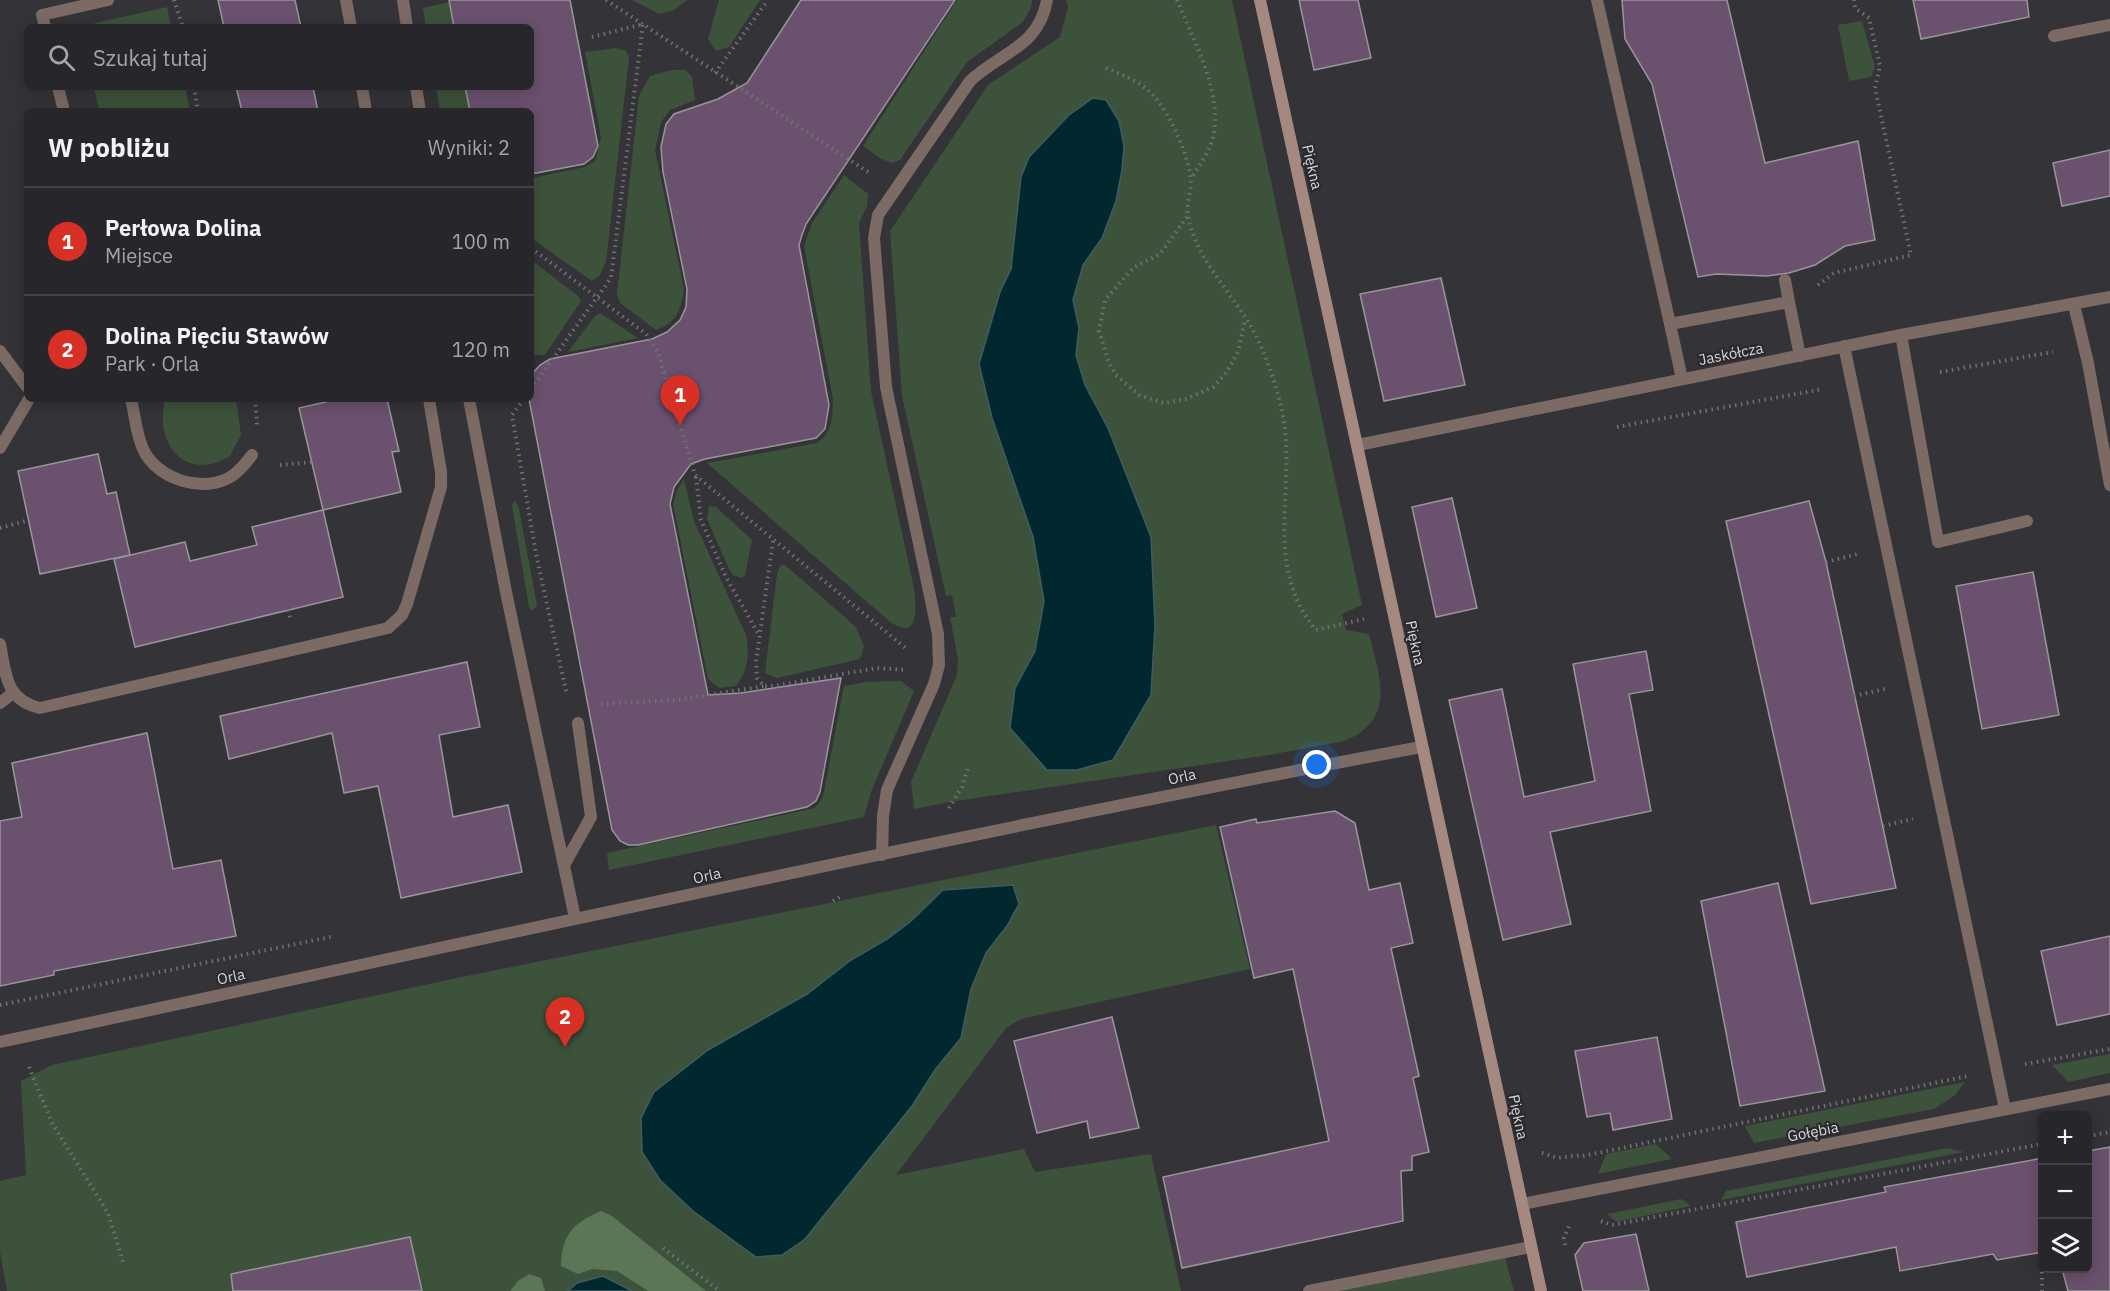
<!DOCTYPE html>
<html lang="pl">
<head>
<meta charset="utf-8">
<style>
  :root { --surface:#27262a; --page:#2f2e32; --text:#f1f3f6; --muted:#a4a5a8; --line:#434347; --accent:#d93025 }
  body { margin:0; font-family:"IBM Plex Sans",sans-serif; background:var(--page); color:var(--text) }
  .controls { position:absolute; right:18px; bottom:18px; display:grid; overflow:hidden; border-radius:9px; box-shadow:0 3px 15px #0003 }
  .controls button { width:54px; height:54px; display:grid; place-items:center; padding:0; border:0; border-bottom:2px solid var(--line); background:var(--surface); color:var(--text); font:30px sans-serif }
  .you { position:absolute; left:1317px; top:765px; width:21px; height:21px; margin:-15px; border:4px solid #fff; border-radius:50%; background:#1a73e8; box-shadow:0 0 0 9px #1a73e833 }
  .badge { display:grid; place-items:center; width:39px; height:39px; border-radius:50%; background:var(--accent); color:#fff; font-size:20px; font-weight:700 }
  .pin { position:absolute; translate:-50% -50px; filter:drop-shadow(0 2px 3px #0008) }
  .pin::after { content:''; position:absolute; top:32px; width:21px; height:18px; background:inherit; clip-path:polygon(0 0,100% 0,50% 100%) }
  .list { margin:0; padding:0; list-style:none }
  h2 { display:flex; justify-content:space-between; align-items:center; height:78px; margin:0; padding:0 24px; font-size:26px }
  h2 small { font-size:20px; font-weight:400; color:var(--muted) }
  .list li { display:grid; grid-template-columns:39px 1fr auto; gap:18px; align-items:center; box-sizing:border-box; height:108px; padding:0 24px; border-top:2px solid var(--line) }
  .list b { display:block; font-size:22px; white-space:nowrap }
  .list p { margin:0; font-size:20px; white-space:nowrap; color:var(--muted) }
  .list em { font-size:20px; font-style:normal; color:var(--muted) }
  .icon { flex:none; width:33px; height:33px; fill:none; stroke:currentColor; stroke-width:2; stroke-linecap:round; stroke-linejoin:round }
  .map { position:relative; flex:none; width:2110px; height:1291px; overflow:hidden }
  .search { position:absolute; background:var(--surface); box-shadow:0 3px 15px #0003; left:24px; top:24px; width:510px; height:66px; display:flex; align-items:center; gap:15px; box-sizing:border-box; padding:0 21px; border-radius:9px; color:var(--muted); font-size:22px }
  .panel { position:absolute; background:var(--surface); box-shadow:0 3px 15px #0003; left:24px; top:108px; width:510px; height:294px; border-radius:9px }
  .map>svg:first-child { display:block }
</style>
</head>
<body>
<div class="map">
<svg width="2110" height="1291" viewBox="0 0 2110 1291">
  <rect width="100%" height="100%" fill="#343338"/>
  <!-- green -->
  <g fill="#3d523a">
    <path d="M 632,0 L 687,0 L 674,10 L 659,14 Z"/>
    <path d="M 719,0 L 760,0 L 729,47 L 716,51 L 708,39 Z"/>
    <path d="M 957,0 L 1032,0 L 1031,8 L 1023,22 L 967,62 L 900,160 L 893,163 L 881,159 L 863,146 Z"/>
    <path d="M 1066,0 L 1232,0 L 1362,605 L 1342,614 L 1346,630 L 1369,634 C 1379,676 1398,718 1345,741 L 1269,755 L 949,802 L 914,809 L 911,782 L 957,675 L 958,660 L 950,617 L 956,617 L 952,595 L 946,596 L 902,396 L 890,231 L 988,85 L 1060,37 L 1068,7 Z"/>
    <path d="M 449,2 L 454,27 L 426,27 L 423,8 Z"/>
    <path d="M 167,7 L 171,27 L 93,27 L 95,23 Z"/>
    <path d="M 1862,21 L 1875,67 L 1871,77 L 1849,81 L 1838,25 Z"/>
    <path d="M 616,48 L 626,51 L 629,58 L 606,262 L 600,275 L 592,281 L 531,238 L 531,178 L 585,167 L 595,161 L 601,138 L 585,52 Z"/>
    <path d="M 671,70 L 686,70 L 692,77 L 695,100 L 670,110 L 661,122 L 655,150 L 684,289 C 681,309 677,323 656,330 L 620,303 L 617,294 L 639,96 L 650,76 Z"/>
    <path d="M 94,87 L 185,87 L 190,111 L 99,111 Z"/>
    <path d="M 436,87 L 465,87 L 470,111 L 440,111 Z"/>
    <path d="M 844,175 L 868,194 L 867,206 L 859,223 L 871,391 L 914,588 C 916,607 920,643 889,621 L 707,463 L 817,443 C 833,432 832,417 833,399 L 804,246 L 812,223 Z"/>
    <path d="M 531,260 L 577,295 L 581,301 L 545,355 L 533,355 L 531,350 Z"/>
    <path d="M 600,313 L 638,338 L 568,352 L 595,316 Z"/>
    <path d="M 165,399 L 236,399 L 241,435 L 230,456 C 185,483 154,444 165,399 Z"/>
    <path d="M 684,479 L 694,521 L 746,635 C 750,653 748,671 736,686 L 719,688 L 708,679 L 673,504 L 677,490 Z"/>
    <path d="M 515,500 L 519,509 L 536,600 L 537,606 L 532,611 L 529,608 L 512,505 Z"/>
    <path d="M 709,506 L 716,507 L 752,540 L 745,575 L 742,578 L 733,575 L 729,569 L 707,519 Z"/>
    <path d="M 784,564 L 856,627 L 864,647 L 860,659 L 777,678 L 765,673 L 777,574 L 780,566 Z"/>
    <path d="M 901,681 L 914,691 L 871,792 L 864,817 L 609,870 L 607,853 L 815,808 L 823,797 L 844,686 L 866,682 Z"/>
    <path d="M 1216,825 L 1250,969 L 1021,1019 L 1006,1028 L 896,1175 L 1024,1149 L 1035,1172 L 1151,1154 L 1181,1291 L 7,1291 L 0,1252 L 0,1181 L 26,1175 L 21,1081 L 52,1065 L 457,978 Z"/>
    <path d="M 2110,1054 L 2110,1073 L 2068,1082 L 2052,1065 Z"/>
    <path d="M 1965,1082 L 1954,1096 L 1934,1109 L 1754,1143 L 1745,1126 Z"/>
    <path d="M 1656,1144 L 1672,1159 L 1598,1174 L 1606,1154 Z"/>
    <path d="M 1947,1148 L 1964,1152 L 1721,1200 L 1726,1191 Z"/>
    <path d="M 1681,1199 L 1691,1206 L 1616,1222 L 1607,1214 Z"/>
    <path d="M 1503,1250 L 1514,1291 L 1304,1291 Z"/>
  </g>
  <!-- forest -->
  <g fill="#5b7557">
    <path d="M 601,1211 L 612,1216 L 706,1291 L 648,1291 L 617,1271 L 592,1269 L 578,1274 L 561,1266 C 562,1234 573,1223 601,1211 Z"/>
    <path d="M 529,1274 L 541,1278 L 545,1291 L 510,1291 L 518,1281 Z"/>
  </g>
  <!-- water -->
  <g fill="#00282e" stroke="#405c61" stroke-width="1.5">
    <path d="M 1093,98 L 1106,100 L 1119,121 L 1124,146 L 1122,170 L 1116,201 L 1102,238 L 1083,265 L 1073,300 L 1079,328 L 1076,355 L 1085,385 L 1108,428 L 1151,537 L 1155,625 L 1151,695 L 1113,760 L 1077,770 L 1047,770 L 1010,728 L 1015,688 L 1035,651 L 1044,601 L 1033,537 L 992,418 L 979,364 L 1000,292 L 1011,269 L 1021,177 L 1029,157 L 1069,115 Z"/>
    <path d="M 1013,885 L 1019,904 L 1007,926 L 986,953 L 971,989 L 961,1038 L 935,1070 L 912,1106 L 805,1239 L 782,1255 L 756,1257 L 693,1211 L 660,1180 L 642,1152 L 641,1118 L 654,1092 L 708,1050 L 807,994 L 851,960 L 887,939 L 910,922 L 943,890 Z"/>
    <path d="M 603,1276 L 632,1291 L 568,1291 L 577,1283 Z"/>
  </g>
  <!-- building -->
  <g fill="#6a516e" stroke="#99959a" stroke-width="1.5">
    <path d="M 218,0 L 295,0 L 301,27 L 224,27 Z"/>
    <path d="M 449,0 L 570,0 L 598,146 L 593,157 L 584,164 L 531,174 L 531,111 L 470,111 L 465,87 L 531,87 L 531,27 L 454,27 Z"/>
    <path d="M 801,0 L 955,0 L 806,224 L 802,235 L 799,245 L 829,405 L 825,429 L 816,438 L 705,459 L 691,464 L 674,487 L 670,504 L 708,695 L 741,693 L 841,678 L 820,792 L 816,801 L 807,807 L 638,845 L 628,845 L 620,841 L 612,830 L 529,399 L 531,399 L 531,375 L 540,365 L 550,359 L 652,339 L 667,332 L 680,320 L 686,307 L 687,289 L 663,172 L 661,147 L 666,124 L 674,114 L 718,99 L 747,83 Z"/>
    <path d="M 1299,0 L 1358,0 L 1371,58 L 1314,70 Z"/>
    <path d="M 1622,0 L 1727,0 L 1765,163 L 1858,141 L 1875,240 L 1845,246 L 1815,265 L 1789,273 L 1767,276 L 1716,274 L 1698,277 L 1652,84 L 1625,39 Z"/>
    <path d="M 1913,0 L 2027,0 L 2029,17 L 1921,39 Z"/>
    <path d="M 236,87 L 313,87 L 318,111 L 242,111 Z"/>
    <path d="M 2110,150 L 2110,196 L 2062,206 L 2053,163 Z"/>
    <path d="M 1441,278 L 1465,385 L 1384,401 L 1360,294 Z"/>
    <path d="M 339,399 L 387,399 L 399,451 L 392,452 L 401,492 L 323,510 L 299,408 Z"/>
    <path d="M 98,454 L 107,494 L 116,492 L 130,555 L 40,574 L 18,471 Z"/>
    <path d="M 1452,498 L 1477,608 L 1436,617 L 1412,507 Z"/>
    <path d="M 1809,501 L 1826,562 L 1896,888 L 1811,904 L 1726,521 Z"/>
    <path d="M 323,510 L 343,597 L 135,647 L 114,559 L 185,542 L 190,561 L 257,545 L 252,527 Z"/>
    <path d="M 2033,572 L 2059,715 L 1982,729 L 1956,586 Z"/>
    <path d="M 1646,651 L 1653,690 L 1629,694 L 1651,811 L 1550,832 L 1571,924 L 1503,940 L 1449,700 L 1502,689 L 1524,797 L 1595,781 L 1573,664 Z"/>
    <path d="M 467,662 L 480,727 L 439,735 L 453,817 L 508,805 L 522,872 L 401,898 L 378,786 L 344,793 L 332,733 L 229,759 L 220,716 Z"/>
    <path d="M 147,733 L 173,869 L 221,860 L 236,936 L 54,971 L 54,975 L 0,986 L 0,821 L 22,817 L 12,763 Z"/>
    <path d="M 1335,811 L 1355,823 L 1369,890 L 1400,883 L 1413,943 L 1391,948 L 1419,1076 L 1413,1078 L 1429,1152 L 1412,1156 L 1412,1170 L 1401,1171 L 1403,1221 L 1182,1268 L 1163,1177 L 1329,1141 L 1293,969 L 1254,978 L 1220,827 L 1256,819 L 1257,823 Z"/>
    <path d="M 1778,883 L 1825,1091 L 1740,1106 L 1701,901 Z"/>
    <path d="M 2110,936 L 2110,1014 L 2057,1025 L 2041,951 Z"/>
    <path d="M 1112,1017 L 1139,1128 L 1090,1138 L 1087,1121 L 1037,1133 L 1014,1041 Z"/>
    <path d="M 1657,1037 L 1672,1119 L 1613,1130 L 1610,1113 L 1587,1117 L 1575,1051 Z"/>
    <path d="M 2110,1147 L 2110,1291 L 2068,1291 L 2062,1269 L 2088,1269 L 2088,1151 Z"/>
    <path d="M 2043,1158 L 2043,1252 L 1997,1260 L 1993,1254 L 1900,1271 L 1896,1247 L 1747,1277 L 1736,1222 L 1886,1192 L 1884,1187 Z"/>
    <path d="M 1636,1234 L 1649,1291 L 1583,1291 L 1575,1255 L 1584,1243 Z"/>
    <path d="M 410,1237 L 422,1291 L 233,1291 L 231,1274 Z"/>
  </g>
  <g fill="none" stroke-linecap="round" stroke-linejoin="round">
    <!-- path -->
    <g stroke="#727175" stroke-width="4" stroke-dasharray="1.5 4.5" stroke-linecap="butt">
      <path d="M 174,0 L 183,27"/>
      <path d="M 606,0 L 871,174"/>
      <path d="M 1177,0 C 1193,39 1221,89 1214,133 C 1212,149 1199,165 1191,179"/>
      <path d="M 1106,68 C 1136,81 1148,84 1166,113 C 1177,131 1189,160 1191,181 C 1191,192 1186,206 1188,217 C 1197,262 1235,295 1255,334 C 1268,359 1276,385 1282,411 C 1298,487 1261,564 1316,630 L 1364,619"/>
      <path d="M 715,73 L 768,0"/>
      <path d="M 194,87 L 198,111"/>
      <path d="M 1187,217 L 1160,254 L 1134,267 L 1105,300 L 1099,331 L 1109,363 L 1116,375 L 1139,395 L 1164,403 L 1186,399 L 1213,387 L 1226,373 L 1238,352 L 1245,320"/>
      <path d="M 531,248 L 646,334 L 658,352 L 695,475 L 908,650"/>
      <path d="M 1818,285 L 1834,273 L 1911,255 L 1875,88 L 1880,66 L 1869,18 L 1855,8 L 1854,0"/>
      <path d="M 1940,372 L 2053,352"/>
      <path d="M 531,389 L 611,278 L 643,24 L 588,38"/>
      <path d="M 255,399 L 257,425"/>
      <path d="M 524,399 L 512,415 L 537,559 L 567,695"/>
      <path d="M 1617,427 L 1823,389"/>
      <path d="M 280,465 L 312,462"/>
      <path d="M 696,477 L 701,520 L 727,579 L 759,635"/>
      <path d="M 0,528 L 29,520"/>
      <path d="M 773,541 L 756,662 L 757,678 L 764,686 L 774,686 L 877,668 L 906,670"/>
      <path d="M 1826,562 L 1858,554"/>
      <path d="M 288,610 L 291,621"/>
      <path d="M 1854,696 L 1885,689"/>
      <path d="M 601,704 L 677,700 L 764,686"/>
      <path d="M 949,808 L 962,787 L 968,767"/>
      <path d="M 1883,826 L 1913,819"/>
      <path d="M 833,901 L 842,896"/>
      <path d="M 0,1005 L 335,936"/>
      <path d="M 2025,1064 L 2110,1049"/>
      <path d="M 29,1067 L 52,1123 L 108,1213 L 123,1262"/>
      <path d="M 2088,1136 L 2110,1132"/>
      <path d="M 1542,1153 L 1557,1158 L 1582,1155"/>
      <path d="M 1583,1156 L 1968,1076"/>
      <path d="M 1601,1221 L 1612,1225 L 2042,1144"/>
      <path d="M 1565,1245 L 1564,1238 L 1569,1226"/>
      <path d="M 663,1248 L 717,1289"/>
      <path d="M 2042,1272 L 2042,1291"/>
    </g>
    <!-- lane -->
    <g stroke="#7c6a64" stroke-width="12">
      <path d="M 403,0 L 407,27"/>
      <path d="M 1597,0 L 1670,324 L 1789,302 L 1800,356"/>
      <path d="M 2054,36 L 2110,25"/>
      <path d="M 416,87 L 420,111"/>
      <path d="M 1785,280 L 1789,302"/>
      <path d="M 2074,305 L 2088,363 L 2110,485"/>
      <path d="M 1670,324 L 1682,379"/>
      <path d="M 1901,335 L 1938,542 L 2027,521"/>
      <path d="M 1844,346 L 2005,1109"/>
      <path d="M 469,399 L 506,592 L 575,918"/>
      <path d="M 882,855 L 883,816 L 887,790 L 934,684 L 939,665 L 938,634 L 886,387 L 874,238 L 878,215 L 970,81 C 1001,52 1039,47 1047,0"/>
      <path d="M 564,865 L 591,817 L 578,723"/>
      <path d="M 1309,1291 L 1531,1247"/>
    </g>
    <!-- street -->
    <g stroke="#7c6a64" stroke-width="12">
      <path d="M 346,0 L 351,27"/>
      <path d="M 45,27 L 42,15 L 108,0"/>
      <path d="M 58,87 L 64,111"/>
      <path d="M 362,87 L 366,111"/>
      <path d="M 0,351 L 27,387"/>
      <path d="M 131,399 C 135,415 136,434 143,449 C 157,480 204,494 232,476 C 240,470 246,463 252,455"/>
      <path d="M 1358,445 L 1901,335 L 2110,297"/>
      <path d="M 0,448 L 29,399"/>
      <path d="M 0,644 C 6,674 5,700 40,708 L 388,628 L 402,615 L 407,604 L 441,487 L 441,472 L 429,399"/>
      <path d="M 0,703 L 13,693"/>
      <path d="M 0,1042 C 473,942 945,836 1421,747"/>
      <path d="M 1522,1204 L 2110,1089"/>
    </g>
    <!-- secondary -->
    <path stroke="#a5887f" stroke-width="12" d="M 1260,0 L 1541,1291"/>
  </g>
  <g text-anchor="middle" stroke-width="4.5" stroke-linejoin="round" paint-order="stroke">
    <!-- street labels -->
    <g font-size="15" fill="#d6d6d8" stroke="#2a292e">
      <text transform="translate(1312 167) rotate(77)" y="5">Piękna</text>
      <text transform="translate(1731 354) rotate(-11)" y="5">Jaskółcza</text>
      <text transform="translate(1415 643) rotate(78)" y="5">Piękna</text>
      <text transform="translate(1182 777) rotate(-12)" y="5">Orla</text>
      <text transform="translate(707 876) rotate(-12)" y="5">Orla</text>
      <text transform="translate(231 977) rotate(-12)" y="5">Orla</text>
      <text transform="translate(1518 1117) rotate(78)" y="5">Piękna</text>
      <text transform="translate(1813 1132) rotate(-11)" y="5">Gołębia</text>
    </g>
  </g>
</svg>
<div class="controls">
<button>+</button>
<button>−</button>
<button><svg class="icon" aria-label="layers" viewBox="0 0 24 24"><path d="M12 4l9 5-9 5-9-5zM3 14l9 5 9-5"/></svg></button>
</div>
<div class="you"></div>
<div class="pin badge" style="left:680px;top:425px">1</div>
<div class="pin badge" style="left:565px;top:1047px">2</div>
<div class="search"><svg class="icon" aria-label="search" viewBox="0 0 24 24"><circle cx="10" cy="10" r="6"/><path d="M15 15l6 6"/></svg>Szukaj tutaj</div>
<section class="panel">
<h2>W pobliżu<small>Wyniki: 2</small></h2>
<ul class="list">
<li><span class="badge">1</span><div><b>Perłowa Dolina</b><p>Miejsce</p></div><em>100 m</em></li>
<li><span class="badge">2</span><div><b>Dolina Pięciu Stawów</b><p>Park · Orla</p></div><em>120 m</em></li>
</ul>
</section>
</div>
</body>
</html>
